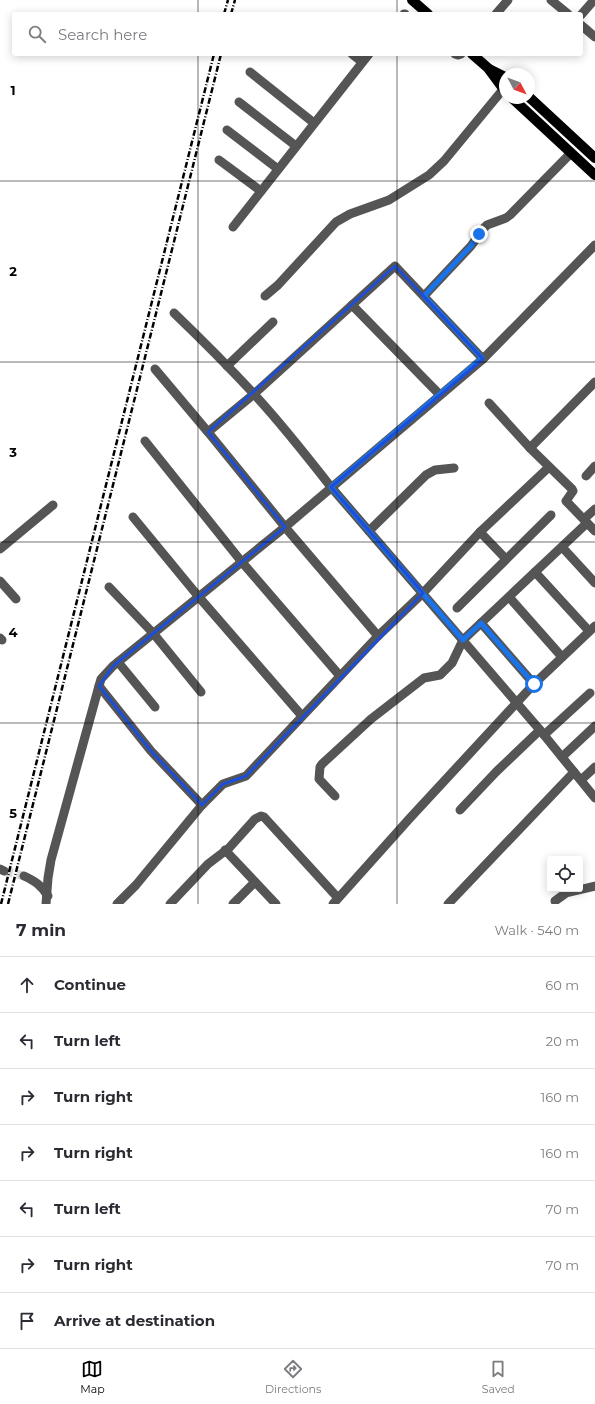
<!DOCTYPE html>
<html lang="en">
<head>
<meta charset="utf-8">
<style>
  :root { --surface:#fff; --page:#f7f7f7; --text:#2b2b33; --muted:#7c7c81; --line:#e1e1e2; --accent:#000 }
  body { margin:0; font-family:Montserrat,sans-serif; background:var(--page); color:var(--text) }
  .controls { position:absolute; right:12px; bottom:12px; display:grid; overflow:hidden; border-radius:4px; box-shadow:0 2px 10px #0003 }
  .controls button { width:36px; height:36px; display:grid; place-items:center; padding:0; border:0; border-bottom:1px solid var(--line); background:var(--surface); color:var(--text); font:20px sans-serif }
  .compass { position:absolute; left:499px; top:68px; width:36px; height:36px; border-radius:50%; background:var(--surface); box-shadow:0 2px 10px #0003; rotate:131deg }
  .stop { position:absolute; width:12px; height:12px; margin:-9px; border:3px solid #1a73e8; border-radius:50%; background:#fff }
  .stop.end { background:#1a73e8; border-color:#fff; box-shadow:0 1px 4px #0008 }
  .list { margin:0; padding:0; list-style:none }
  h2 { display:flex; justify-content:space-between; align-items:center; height:52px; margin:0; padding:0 16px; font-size:17px }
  h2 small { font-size:13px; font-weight:400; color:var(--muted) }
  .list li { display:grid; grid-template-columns:26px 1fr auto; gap:12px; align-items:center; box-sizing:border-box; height:56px; padding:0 16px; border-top:1px solid var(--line) }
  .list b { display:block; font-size:15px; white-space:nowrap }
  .list em { font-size:13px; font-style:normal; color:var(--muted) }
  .icon { flex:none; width:22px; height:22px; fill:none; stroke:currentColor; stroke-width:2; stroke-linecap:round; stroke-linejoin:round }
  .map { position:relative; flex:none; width:595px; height:904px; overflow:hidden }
  .search { position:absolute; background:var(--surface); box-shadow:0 2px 10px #0003; left:12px; right:12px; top:12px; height:44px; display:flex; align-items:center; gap:10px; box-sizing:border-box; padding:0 14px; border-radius:4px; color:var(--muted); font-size:15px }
  .sheet { height:444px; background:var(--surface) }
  nav { display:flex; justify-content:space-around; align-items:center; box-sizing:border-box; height:56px; border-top:1px solid var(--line); background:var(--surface); font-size:11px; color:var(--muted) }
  nav a { display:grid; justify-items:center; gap:2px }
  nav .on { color:var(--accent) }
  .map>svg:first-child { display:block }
</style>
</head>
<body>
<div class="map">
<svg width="595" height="904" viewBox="0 0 595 904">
  <rect width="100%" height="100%" fill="#fff"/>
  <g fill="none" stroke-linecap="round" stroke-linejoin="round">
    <!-- minor-tunnel -->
    <path stroke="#d9d9d9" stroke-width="9" stroke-dasharray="9 4.5" stroke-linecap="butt" d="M 4,871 L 24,876"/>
    <!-- minor -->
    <g stroke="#555" stroke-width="9">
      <path d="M 551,0 L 568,14"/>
      <path d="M 404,14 L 405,14"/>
      <path d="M 496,14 L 508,0"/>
      <path d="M 581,15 L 594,0"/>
      <path d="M 581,25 L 595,37"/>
      <path d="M 352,54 L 362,62"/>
      <path d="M 455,54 L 458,55 L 461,54"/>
      <path d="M 250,72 L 314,123"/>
      <path d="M 239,102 L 296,146"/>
      <path d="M 227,130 L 278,169"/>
      <path d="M 219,160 L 261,191"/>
      <path d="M 233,227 L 369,54"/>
      <path d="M 265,296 L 278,285 L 336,222 L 350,214 L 389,200 L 429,175 L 444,161 L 505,87"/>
      <path d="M 424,296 L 471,246 L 483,229 L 487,225 L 506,218 L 510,215 L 571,153"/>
      <path d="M 352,305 L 440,395"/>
      <path d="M 174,313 C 201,339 228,366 253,393 C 281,423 306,455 331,487 L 540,730 L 595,798"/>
      <path d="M 227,366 L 273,322"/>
      <path d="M 155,369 L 208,432"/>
      <path d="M 595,382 L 530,448 L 572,489 L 573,491 L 566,501 L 595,531"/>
      <path d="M 489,403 L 530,448"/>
      <path d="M 145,441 L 241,561 L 340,676"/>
      <path d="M 586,476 L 595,466"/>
      <path d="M 133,517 L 198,596 L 302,716"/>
      <path d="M 584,519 L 595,509"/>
      <path d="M 369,531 L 426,475 L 435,470 L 454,468"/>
      <path d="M 480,532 L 506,559"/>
      <path d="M 562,547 L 595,583"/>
      <path d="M 0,549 L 53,505"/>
      <path d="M 535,572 L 589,631"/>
      <path d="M 0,581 L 16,599"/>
      <path d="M 109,587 L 153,633 L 201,692"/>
      <path d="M 509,597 L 562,657"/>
      <path d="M 457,608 L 551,515"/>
      <path d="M 481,623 L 534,684"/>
      <path d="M 378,636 L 423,593 L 480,532 L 549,467"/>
      <path d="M 0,638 L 2,640"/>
      <path d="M 118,662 L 155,707"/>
      <path d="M 99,686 L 151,751 L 202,805"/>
      <path d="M 544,735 L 590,693"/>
      <path d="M 562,757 L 595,726"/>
      <path d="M 581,780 L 595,767"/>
      <path d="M 335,796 L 319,779 L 320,767 L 322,764 L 371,719 L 424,678 L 440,675 L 452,663 L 463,640 L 587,523"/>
      <path d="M 460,810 L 496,772 L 540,730"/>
      <path d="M 225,850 L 276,904"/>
      <path d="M 0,869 L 4,871"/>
      <path d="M 24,876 C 35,881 41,885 48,896"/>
      <path d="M 555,901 L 566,893 L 595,886"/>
      <path d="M 46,904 L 48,878 L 51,860 L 99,686 L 101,679 L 113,666 L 285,527 L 483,359 L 595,245"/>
      <path d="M 117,904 L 136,885 L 202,805 L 223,784 L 246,776 L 378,636 L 285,527 L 208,432 L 254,394 L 395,266 L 483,359"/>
      <path d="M 170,904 L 208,864 L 229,848 L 255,819 L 261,816 L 264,817 L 338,898"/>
      <path d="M 233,904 L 255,882"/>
      <path d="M 333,904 L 410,818 L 534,684 L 595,626"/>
      <path d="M 448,904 L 574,772"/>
    </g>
    <!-- major -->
    <g stroke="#000" stroke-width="10">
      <path d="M 412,0 L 428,14"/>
      <path d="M 472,54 L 488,68 L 505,91"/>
      <path d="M 489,69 L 505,77"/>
      <path d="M 529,97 L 595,158"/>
      <path d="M 512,98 L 595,175"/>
    </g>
    <!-- rail -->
    <g stroke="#000" stroke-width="2.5" stroke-dasharray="6 2 1 2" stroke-linecap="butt">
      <path d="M 224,14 L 228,0"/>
      <path d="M 231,14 L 235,0"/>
      <path d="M 1,904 L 214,54"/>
      <path d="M 8,904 L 221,54"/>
    </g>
  </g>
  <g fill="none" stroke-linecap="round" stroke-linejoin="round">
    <!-- route -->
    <path stroke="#1a73e8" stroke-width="5" d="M 479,234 L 471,246 L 424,296 L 482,358 L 331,487 L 463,640 L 481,623 L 534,684"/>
  </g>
  <!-- marked area -->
  <path fill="none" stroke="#1d4ed8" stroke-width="3" stroke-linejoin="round" d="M 395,266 L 483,359 L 331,487 L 423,593 L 246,776 L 223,784 L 202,805 L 151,751 L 99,686 L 113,666 L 285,527 L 208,432 Z"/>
  <!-- grid -->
  <path fill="none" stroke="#000" stroke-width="1" stroke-opacity="0.55" d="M 198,0 L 198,14M 397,0 L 397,14M 198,54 L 198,904M 397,54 L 397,904M 0,181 L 595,181M 0,362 L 595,362M 0,542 L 595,542M 0,723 L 595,723"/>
  <g font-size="13" text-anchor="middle" font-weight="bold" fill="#000" stroke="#fff" stroke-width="3" stroke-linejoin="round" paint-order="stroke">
    <text x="13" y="95">1</text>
    <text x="13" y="276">2</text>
    <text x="13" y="457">3</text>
    <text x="13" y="637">4</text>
    <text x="13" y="818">5</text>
  </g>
</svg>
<div class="controls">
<button><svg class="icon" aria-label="locate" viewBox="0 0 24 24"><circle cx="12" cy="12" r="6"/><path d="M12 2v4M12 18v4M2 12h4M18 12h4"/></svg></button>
</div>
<svg class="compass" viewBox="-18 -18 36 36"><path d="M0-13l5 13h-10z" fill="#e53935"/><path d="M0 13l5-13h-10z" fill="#7c7c81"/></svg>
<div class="stop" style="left:534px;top:684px"></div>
<div class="stop end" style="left:479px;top:234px"></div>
<div class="search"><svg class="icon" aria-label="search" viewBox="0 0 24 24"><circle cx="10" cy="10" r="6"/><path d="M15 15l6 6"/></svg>Search here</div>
</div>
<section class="sheet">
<h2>7 min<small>Walk · 540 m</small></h2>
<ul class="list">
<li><svg class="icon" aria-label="ahead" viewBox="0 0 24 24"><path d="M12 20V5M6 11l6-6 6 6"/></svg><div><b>Continue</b></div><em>60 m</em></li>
<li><svg class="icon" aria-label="left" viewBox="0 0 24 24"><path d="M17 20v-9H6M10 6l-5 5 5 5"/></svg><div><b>Turn left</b></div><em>20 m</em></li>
<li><svg class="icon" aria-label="right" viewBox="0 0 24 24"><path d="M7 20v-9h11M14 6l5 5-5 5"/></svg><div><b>Turn right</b></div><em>160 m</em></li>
<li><svg class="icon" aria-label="right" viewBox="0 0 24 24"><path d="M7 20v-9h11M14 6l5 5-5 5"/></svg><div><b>Turn right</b></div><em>160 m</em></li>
<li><svg class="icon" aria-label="left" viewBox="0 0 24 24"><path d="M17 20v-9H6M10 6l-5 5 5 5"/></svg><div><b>Turn left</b></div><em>70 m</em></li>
<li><svg class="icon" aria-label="right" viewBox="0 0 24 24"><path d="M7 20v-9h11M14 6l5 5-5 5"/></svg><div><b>Turn right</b></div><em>70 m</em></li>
<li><svg class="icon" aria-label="arrive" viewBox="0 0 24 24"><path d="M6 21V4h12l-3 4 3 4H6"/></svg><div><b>Arrive at destination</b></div></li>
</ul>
</section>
<nav>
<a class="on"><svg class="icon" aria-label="map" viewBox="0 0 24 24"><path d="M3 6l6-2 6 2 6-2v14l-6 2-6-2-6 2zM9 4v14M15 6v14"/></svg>Map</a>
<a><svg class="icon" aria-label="directions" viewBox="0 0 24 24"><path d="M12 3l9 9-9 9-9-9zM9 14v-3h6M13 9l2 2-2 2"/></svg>Directions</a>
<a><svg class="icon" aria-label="saved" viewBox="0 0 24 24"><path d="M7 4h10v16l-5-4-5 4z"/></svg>Saved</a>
</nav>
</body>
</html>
